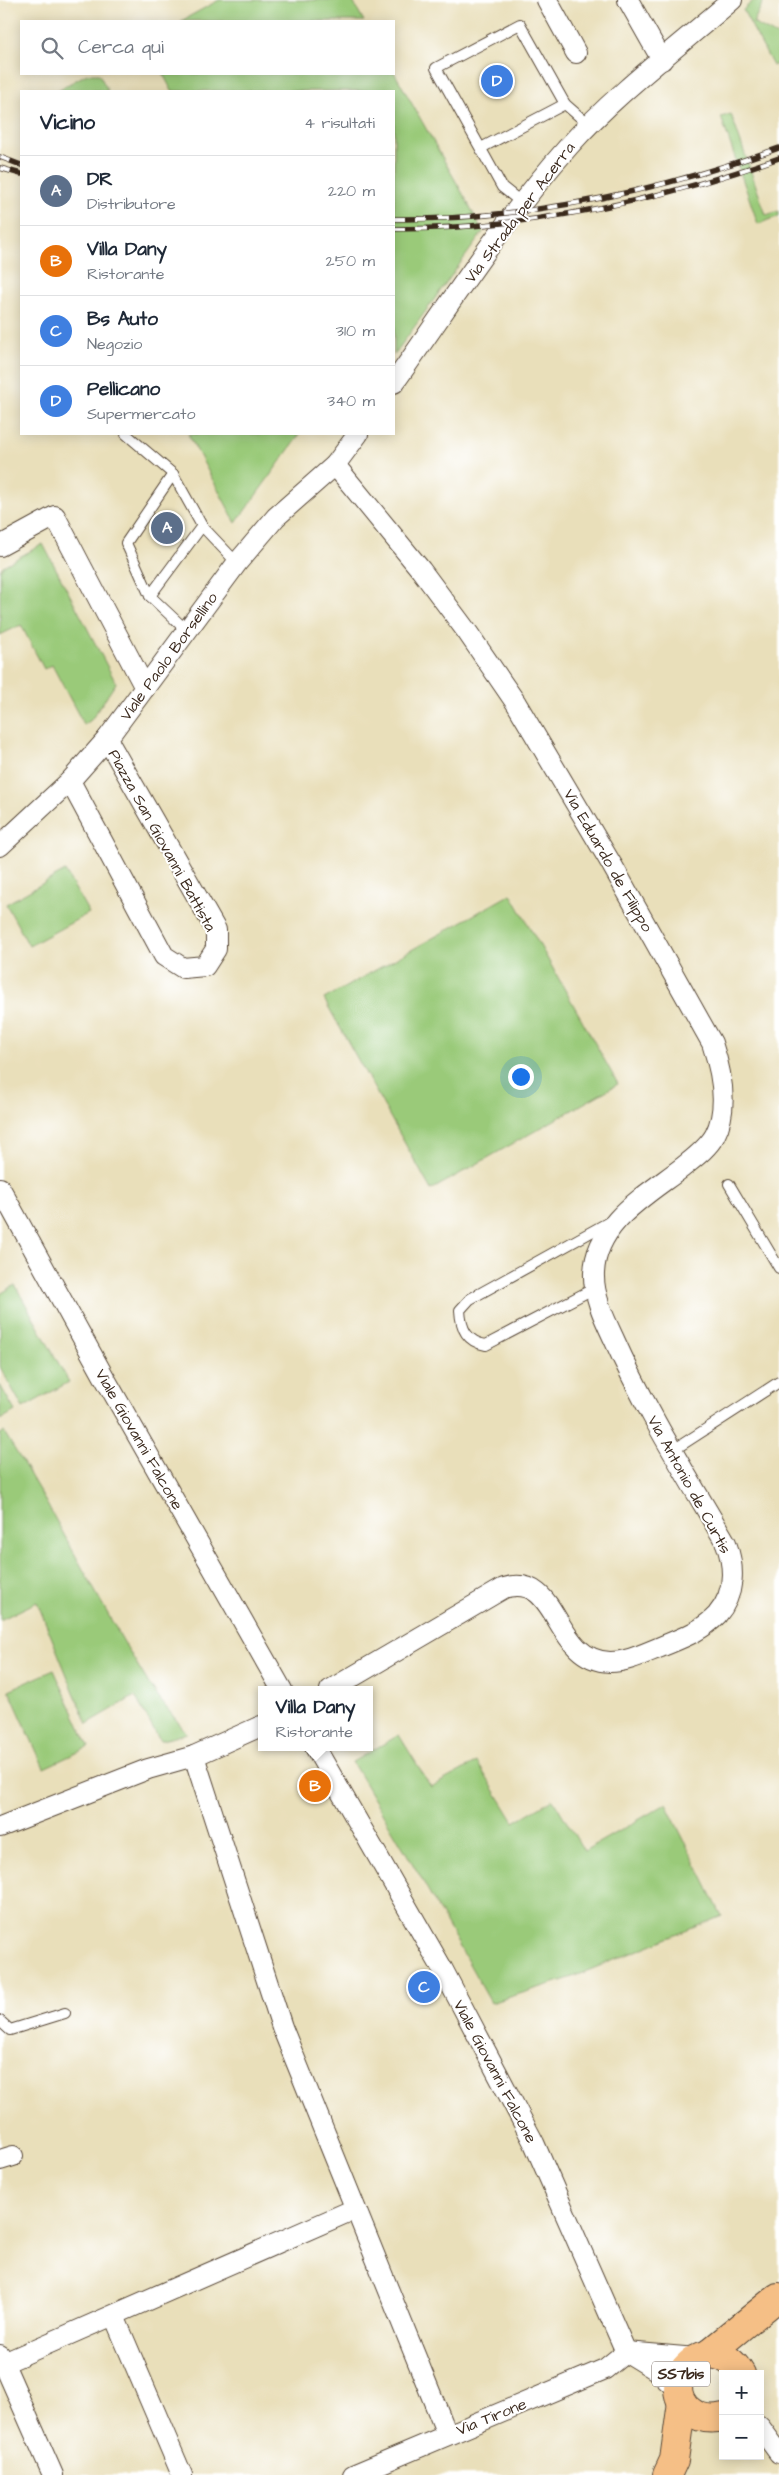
<!DOCTYPE html>
<html lang="it">
<head>
<meta charset="utf-8">
<style>
  :root { --surface:#fff; --page:#f2f2f3; --text:#1f2937; --muted:#747a83; --line:#e0e1e3; --accent:#1a73e8 }
  body { margin:0; font-family:"Architects Daughter",sans-serif; background:var(--page); color:var(--text) }
  .controls { position:absolute; right:15px; bottom:15px; display:grid; overflow:hidden; border-radius:0px; box-shadow:0 2px 12px #0003 }
  .controls button { width:45px; height:45px; display:grid; place-items:center; padding:0; border:0; border-bottom:1px solid var(--line); background:var(--surface); color:var(--text); font:25px sans-serif }
  .you { position:absolute; left:520px; top:1076px; width:18px; height:18px; margin:-12px; border:4px solid #fff; border-radius:50%; background:#1a73e8; box-shadow:0 0 0 8px #1a73e833 }
  .badge { display:grid; place-items:center; width:32px; height:32px; border-radius:50%; background:var(--accent); color:#fff; font-size:16px; font-weight:700 }
  .pin { position:absolute; translate:-50% -50%; border:2px solid #fff; box-shadow:0 1px 5px #0006 }
  .popup { position:absolute; left:258px; top:1686px; width:115px; height:65px; box-sizing:border-box; display:grid; place-content:center; border-radius:0px; background:var(--surface); filter:drop-shadow(0 1px 4px #0005); font-size:16px; white-space:nowrap; color:var(--muted) }
  .popup b { font-size:19px; color:var(--text) }
  .popup::after { content:''; position:absolute; left:50%; top:100%; margin-left:-10px; border:10px solid transparent; border-top-color:var(--surface) }
  .list { margin:0; padding:0; list-style:none }
  h2 { display:flex; justify-content:space-between; align-items:center; height:65px; margin:0; padding:0 20px; font-size:21px }
  h2 small { font-size:16px; font-weight:400; color:var(--muted) }
  .list li { display:grid; grid-template-columns:32px 1fr auto; gap:15px; align-items:center; box-sizing:border-box; height:70px; padding:0 20px; border-top:1px solid var(--line) }
  .list b { display:block; font-size:19px; white-space:nowrap }
  .list p { margin:0; font-size:16px; white-space:nowrap; color:var(--muted) }
  .list em { font-size:16px; font-style:normal; color:var(--muted) }
  .icon { flex:none; width:28px; height:28px; fill:none; stroke:currentColor; stroke-width:2; stroke-linecap:round; stroke-linejoin:round }
  .map { position:relative; flex:none; width:779px; height:2475px; overflow:hidden }
  .search { position:absolute; background:var(--surface); box-shadow:0 2px 12px #0003; left:20px; top:20px; width:375px; height:55px; display:flex; align-items:center; gap:12px; box-sizing:border-box; padding:0 18px; border-radius:0px; color:var(--muted); font-size:19px }
  .panel { position:absolute; background:var(--surface); box-shadow:0 2px 12px #0003; left:20px; top:90px; width:375px; height:345px; border-radius:0px }
  .map>svg:first-child { display:block }
</style>
</head>
<body>
<div class="map">
<svg width="779" height="2475" viewBox="0 0 779 2475">
  <rect width="100%" height="100%" fill="#fff"/>
  <filter id="ink" filterUnits="userSpaceOnUse"><feTurbulence type="fractalNoise" baseFrequency=".02" numOctaves="2"/><feDisplacementMap in="SourceGraphic" scale="10" xChannelSelector="R" yChannelSelector="G"/><feConvolveMatrix kernelMatrix="1 2 1 2 8 2 1 2 1" color-interpolation-filters="sRGB"/></filter>
  <filter id="wash" filterUnits="userSpaceOnUse"><feTurbulence type="fractalNoise" baseFrequency=".0096" numOctaves="4" result="noise"/><feDisplacementMap in="SourceGraphic" scale="20" xChannelSelector="R" yChannelSelector="G"/><feGaussianBlur stdDeviation="1.12" result="paint"/><feColorMatrix in="noise" values="0 0 0 0 0 0 0 0 0 0 0 0 0 0 0 0 0 1.4 0 .05"/><feComposite in="paint" operator="in"/></filter>
  <g filter="url(#wash)">
    <rect width="100%" height="100%" fill="#e9dfba"/>
    <!-- green -->
    <g fill="#9aca79" stroke="#6a7a4c">
      <path d="M 219,0 L 352,0 L 364,21 L 181,21 Z"/>
      <path d="M 754,0 L 764,0 L 753,23 L 779,37 L 779,63 L 773,66 L 743,10 Z"/>
      <path d="M 394,72 L 467,201 L 483,232 L 394,355 L 394,91 L 172,91 L 163,74 Z"/>
      <path d="M 87,74 L 99,74 L 108,91 L 56,91 Z"/>
      <path d="M 731,114 L 766,215 L 779,211 L 779,216 L 758,224 L 721,117 Z"/>
      <path d="M 188,434 L 300,434 L 236,523 Z"/>
      <path d="M 43,544 L 116,683 L 91,720 L 84,725 L 52,665 L 44,669 L 21,625 L 0,635 L 0,570 L 3,566 Z"/>
      <path d="M 65,871 L 89,913 L 29,946 L 6,904 Z"/>
      <path d="M 511,894 L 618,1084 L 431,1190 L 324,999 Z"/>
      <path d="M 15,1285 L 69,1382 L 23,1408 L 0,1367 L 0,1294 Z"/>
      <path d="M 0,1385 L 15,1411 L 0,1420 Z"/>
      <path d="M 4,1432 C 56,1514 98,1602 149,1684 C 160,1701 174,1717 187,1733 L 160,1741 L 135,1696 L 87,1724 L 37,1602 L 0,1620 L 0,1434 Z"/>
      <path d="M 54,1670 L 89,1747 L 44,1768 L 9,1690 Z"/>
      <path d="M 399,1735 L 431,1787 L 477,1762 L 514,1822 L 553,1799 L 584,1851 L 666,1804 L 722,1916 L 570,1978 L 491,2003 L 420,1876 L 352,1762 Z"/>
    </g>
  </g>
  <g filter="url(#ink)">
    <g fill="none" stroke-linecap="round" stroke-linejoin="round">
      <!-- lane casing -->
      <g stroke="#554535" stroke-width="12">
        <g id="lane">
          <path d="M 481,148 L 565,104"/>
          <path d="M 522,203 L 502,187 L 436,68 L 520,24 L 565,104 L 589,125"/>
          <path d="M 126,434 L 173,474"/>
          <path d="M 150,596 L 202,526"/>
          <path d="M 186,630 L 150,596 L 126,543 L 173,474 L 202,526 L 237,563"/>
          <path d="M 729,1184 L 779,1268"/>
          <path d="M 595,1288 L 486,1345 C 467,1342 461,1329 460,1310 L 470,1299 L 611,1221"/>
          <path d="M 672,1451 L 779,1382"/>
          <path d="M 0,2021 L 10,2030 L 65,2013"/>
        </g>
      </g>
      <!-- street casing -->
      <g stroke="#554535" stroke-width="22">
        <g id="street">
          <path d="M 547,0 L 576,53"/>
          <path d="M 628,0 L 662,60"/>
          <path d="M 394,383 C 450,304 504,219 569,146 C 615,94 679,46 732,0"/>
          <path d="M 0,546 L 55,516 L 145,688"/>
          <path d="M 70,781 L 164,956 L 183,968 L 205,966 L 216,949 L 216,930 L 107,739"/>
          <path d="M 0,846 L 70,781 L 107,739 L 237,563 L 276,517 L 335,465 L 358,434"/>
          <path d="M 0,1188 L 103,1375 L 282,1690"/>
          <path d="M 330,1690 L 504,1588 C 561,1571 551,1660 610,1662 C 627,1662 643,1654 658,1648 C 679,1639 701,1632 717,1615 C 735,1594 735,1568 726,1543 C 687,1476 645,1409 613,1337 C 604,1318 593,1295 594,1273 C 596,1222 647,1195 683,1167 C 694,1158 708,1148 715,1135 C 729,1108 721,1070 712,1043 L 612,865 L 516,703 L 468,633 L 421,570 L 335,465"/>
          <path d="M 315,1747 L 442,1968 L 534,2143 L 626,2352"/>
          <path d="M 194,1756 L 282,2027 L 447,2434"/>
          <path d="M 0,1827 L 148,1769 L 194,1756 L 261,1726"/>
          <path d="M 0,2160 L 13,2156"/>
          <path d="M 114,2316 L 182,2475"/>
          <path d="M 626,2352 L 696,2358"/>
          <path d="M 630,2354 L 656,2370 L 678,2390"/>
          <path d="M 0,2355 L 53,2475"/>
          <path d="M 4,2363 L 355,2209"/>
          <path d="M 760,2427 L 779,2453"/>
          <path d="M 353,2475 L 605,2369 L 626,2352"/>
        </g>
      </g>
      <!-- primary casing -->
      <g stroke="#554535" stroke-width="30">
        <g id="primary">
          <path d="M 708,2354 L 778,2297"/>
          <path d="M 723,2417 C 711,2420 700,2419 690,2411 C 653,2381 711,2325 741,2374"/>
          <path d="M 667,2475 L 674,2460 L 682,2402"/>
        </g>
      </g>
      <!-- lane -->
      <use href="#lane" stroke="#fff" stroke-width="10"/>
      <!-- street -->
      <use href="#street" stroke="#fff" stroke-width="20"/>
      <!-- primary -->
      <use href="#primary" stroke="#f5bf86" stroke-width="28"/>
      <!-- rail casing -->
      <g stroke="#3b2a1e" stroke-width="5.5">
        <g id="rail">
          <path d="M 0,157 L 21,165"/>
          <path d="M 0,168 L 21,174"/>
          <path d="M 394,219 C 525,220 656,192 779,148"/>
          <path d="M 394,229 C 525,229 655,202 779,158"/>
        </g>
      </g>
      <!-- rail -->
      <use href="#rail" stroke="#fff" stroke-width="4" stroke-dasharray="11" stroke-linecap="butt"/>
    </g>
  </g>
  <g text-anchor="middle" stroke-width="4" stroke-linejoin="round" paint-order="stroke">
    <!-- shield labels -->
    <rect fill="#fff" stroke="#766a62" stroke-width="1" x="652" y="2361.5" width="58" height="25" rx="4"/>
    <g font-size="15" font-weight="bold" fill="#3b2a1e">
      <text x="681" y="2379">SS7bis</text>
    </g>
    <!-- street labels -->
    <g font-size="16" fill="#3b2a1e" stroke="#fff">
      <text transform="translate(519 212) rotate(-53)" y="6">Via Strada per Acerra</text>
      <text transform="translate(168 656) rotate(-54)" y="6">Viale Paolo Borsellino</text>
      <text transform="translate(163 840) rotate(61)" y="6">Piazza San Giovanni Battista</text>
      <text transform="translate(609 860) rotate(60)" y="6">Via Eduardo de Filippo</text>
      <text transform="translate(140 1439) rotate(60)" y="6">Viale Giovanni Falcone</text>
      <text transform="translate(690 1484) rotate(61)" y="6">Via Antonio de Curtis</text>
      <text transform="translate(496 2071) rotate(62)" y="6">Viale Giovanni Falcone</text>
      <text transform="translate(491 2416) rotate(-22)" y="6">Via Tirone</text>
    </g>
  </g>
</svg>
<div class="controls">
<button>+</button>
<button>−</button>
</div>
<div class="you"></div>
<div class="pin badge" style="left:167px;top:528px;background:#5c6f8a">A</div>
<div class="pin badge" style="left:315px;top:1786px;background:#e8710a">B</div>
<div class="popup"><b>Villa Dany</b>Ristorante</div>
<div class="pin badge" style="left:424px;top:1987px;background:#3f7fe0">C</div>
<div class="pin badge" style="left:497px;top:81px;background:#3f7fe0">D</div>
<div class="search"><svg class="icon" aria-label="search" viewBox="0 0 24 24"><circle cx="10" cy="10" r="6"/><path d="M15 15l6 6"/></svg>Cerca qui</div>
<section class="panel">
<h2>Vicino<small>4 risultati</small></h2>
<ul class="list">
<li><span class="badge" style="background:#5c6f8a">A</span><div><b>DR</b><p>Distributore</p></div><em>220 m</em></li>
<li><span class="badge" style="background:#e8710a">B</span><div><b>Villa Dany</b><p>Ristorante</p></div><em>250 m</em></li>
<li><span class="badge" style="background:#3f7fe0">C</span><div><b>Bs Auto</b><p>Negozio</p></div><em>310 m</em></li>
<li><span class="badge" style="background:#3f7fe0">D</span><div><b>Pellicano</b><p>Supermercato</p></div><em>340 m</em></li>
</ul>
</section>
</div>
</body>
</html>
